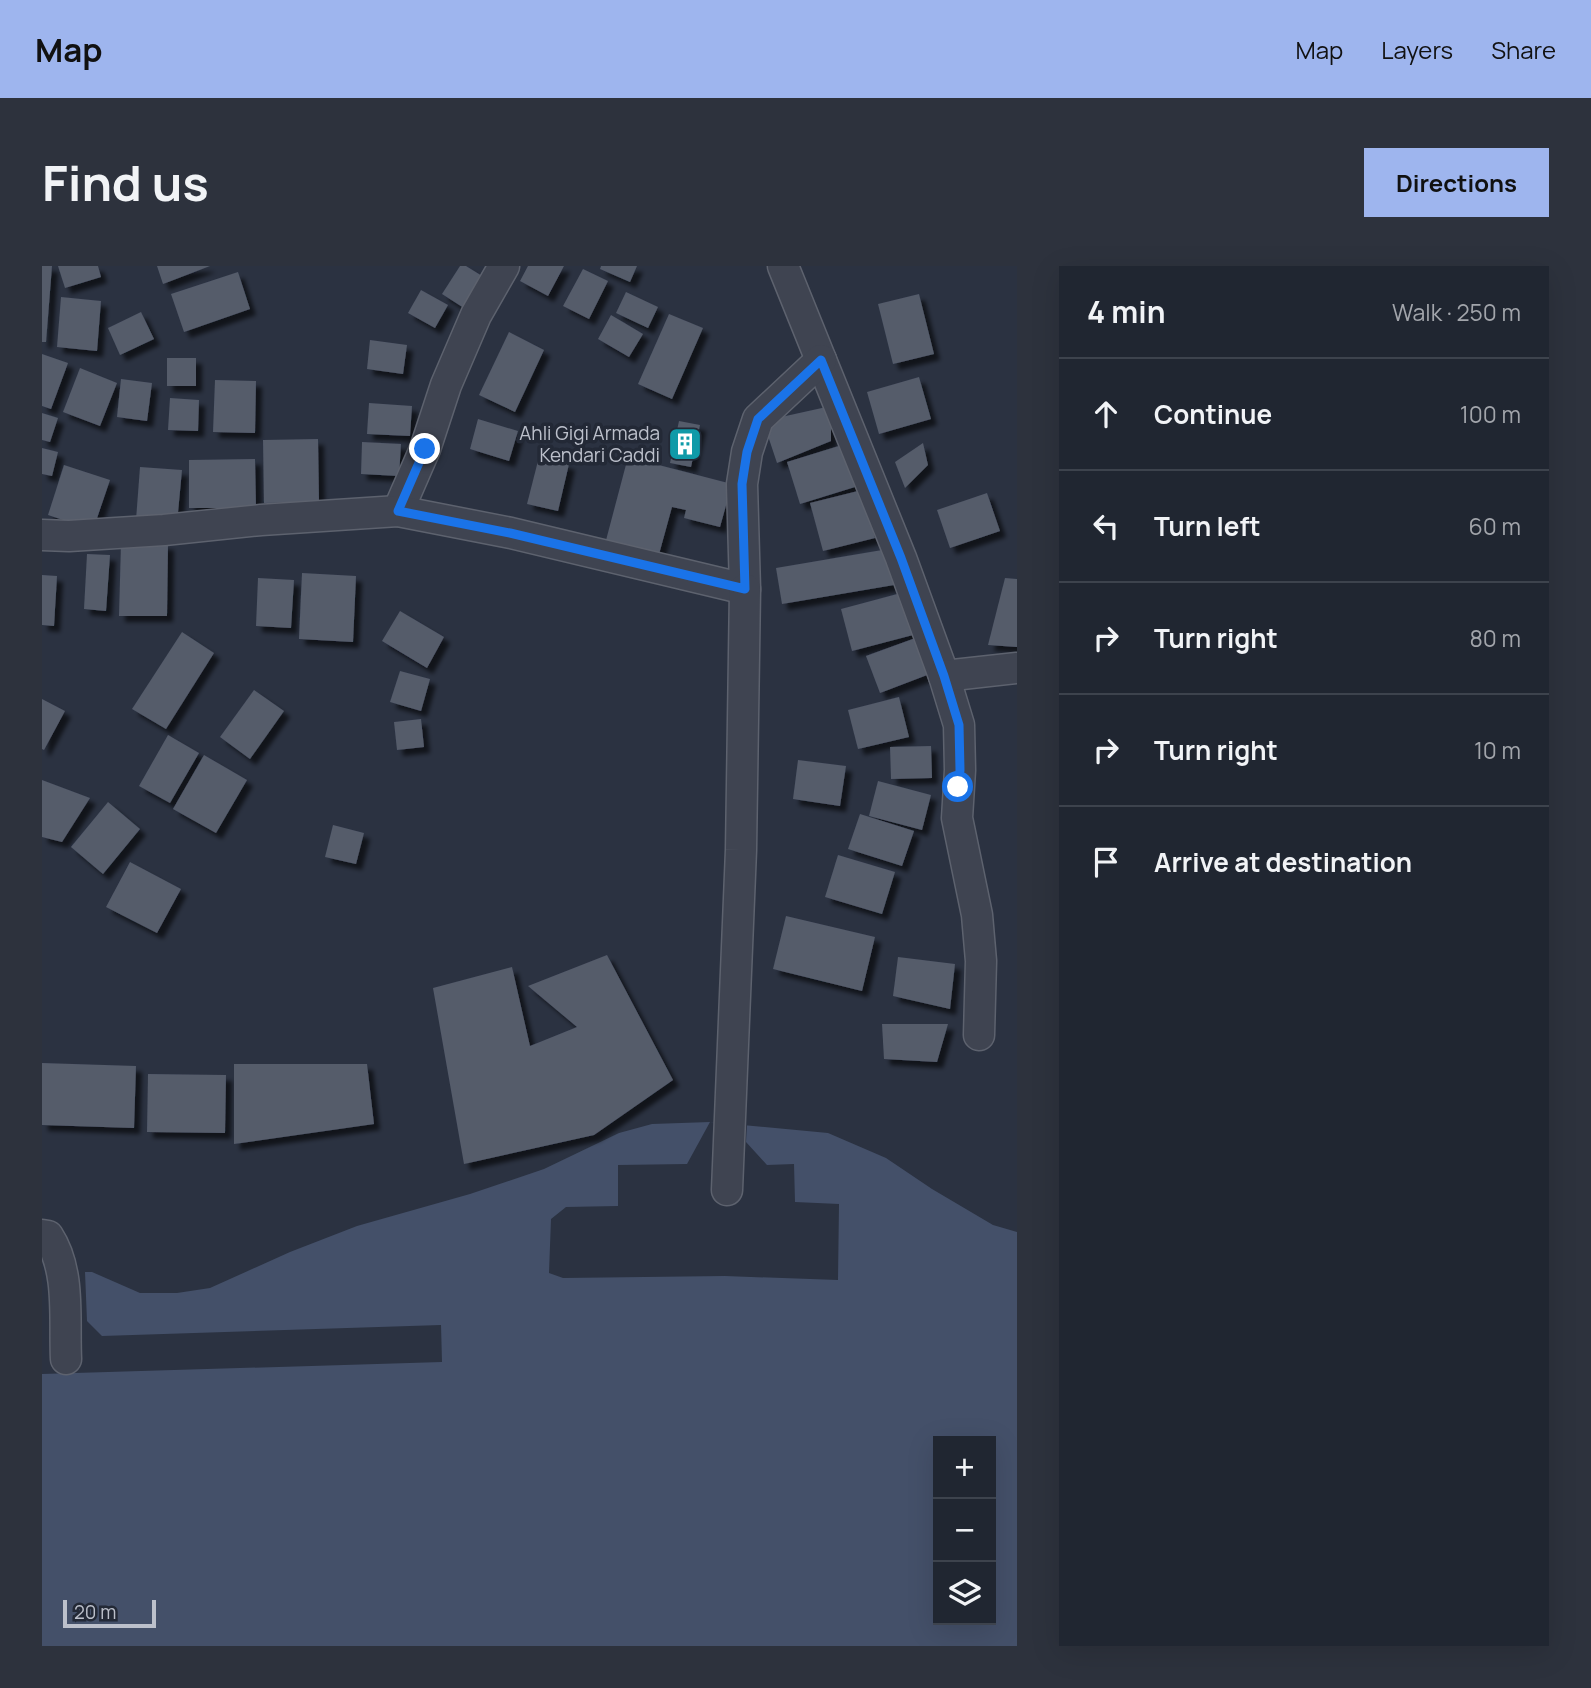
<!DOCTYPE html>
<html lang="en">
<head>
<meta charset="utf-8">
<style>
  :root { --surface:#202631; --page:#2d323d; --text:#f1f3f6; --muted:#a2a5ab; --line:#3d434d; --accent:#9eb5ee }
  body { margin:0; font-family:Manrope,sans-serif; background:var(--page); color:var(--text) }
  .controls { position:absolute; right:21px; bottom:21px; display:grid; overflow:hidden; border-radius:0px; box-shadow:0 7px 28px #0002 }
  .controls button { width:63px; height:63px; display:grid; place-items:center; padding:0; border:0; border-bottom:2px solid var(--line); background:var(--surface); color:var(--text); font:35px sans-serif }
  .scale { position:absolute; left:21px; bottom:18px; width:93px; box-sizing:border-box; padding-left:7px; border:4px solid #bcc0cb; border-top:0; font-size:19px; line-height:24px; white-space:nowrap; color:#bcc0cb; -webkit-text-stroke:5px #232936; paint-order:stroke }
  .stop { position:absolute; width:21px; height:21px; margin:-16px; border:5px solid #1a73e8; border-radius:50%; background:#fff }
  .stop.end { background:#1a73e8; border-color:#fff; box-shadow:0 2px 7px #0008 }
  .list { margin:0; padding:0; list-style:none }
  h2 { display:flex; justify-content:space-between; align-items:center; height:91px; margin:0; padding:0 28px; font-size:30px }
  h2 small { font-size:23px; font-weight:400; color:var(--muted) }
  .list li { display:grid; grid-template-columns:46px 1fr auto; gap:21px; align-items:center; box-sizing:border-box; height:112px; padding:0 28px; border-top:2px solid var(--line) }
  .list b { display:block; font-size:26px; white-space:nowrap }
  .list em { font-size:23px; font-style:normal; color:var(--muted) }
  .icon { flex:none; width:38px; height:38px; fill:none; stroke:currentColor; stroke-width:2; stroke-linecap:round; stroke-linejoin:round }
  .map { position:relative; flex:none; width:975px; height:1380px; overflow:hidden; border-radius:0px }
  header { display:flex; align-items:center; gap:42px; box-sizing:border-box; height:98px; padding:0 35px; background:var(--accent); color:#111 }
  header strong { font-size:33px }
  nav { display:flex; gap:38px; margin-inline-start:auto; font-size:24px }
  .intro { display:flex; align-items:center; justify-content:space-between; box-sizing:border-box; height:168px; padding:0 42px }
  h1 { margin:0; font-size:49px }
  .button { padding:18px 32px; border-radius:0px; background:var(--accent); color:#111; font-size:24px; font-weight:700 }
  main { display:flex; gap:42px; padding:0 42px }
  aside { flex:1; background:var(--surface); border-radius:0px; box-shadow:0 7px 28px #0002 }
  .map>svg:first-child { display:block }
</style>
</head>
<body>
<header>
<strong>Map</strong>
<nav><a>Map</a><a>Layers</a><a>Share</a></nav>
</header>
<div class="intro"><h1>Find us</h1><a class="button">Directions</a></div>
<main>
<div class="map">
<svg width="975" height="1380" viewBox="0 0 975 1380">
  <defs>
    <filter id="shadow"><feDropShadow dx="6" dy="6" stdDeviation="2" flood-color="#0009"/></filter>
  </defs>
  <rect width="100%" height="100%" fill="#2b3241"/>
  <!-- water -->
  <path fill="#445069" fill-rule="evenodd" d="M 668,856 L 786,867 L 844,892 L 890,923 L 951,959 L 975,966 L 975,1380 L 0,1380 L 0,1006 L 50,1006 L 98,1027 L 135,1027 L 168,1022 L 248,986 L 315,960 L 428,928 L 502,903 L 577,867 L 610,858 ZM 896,1175 L 949,1175 L 949,1354 L 896,1354 Z"/>
  <!-- pier -->
  <g fill="#2b3241">
    <path d="M 668,856 L 705,859 L 704,876 L 725,899 L 752,898 L 753,936 L 797,938 L 796,1014 L 683,1010 L 521,1012 L 507,1007 L 509,953 L 524,941 L 576,940 L 576,899 L 645,898 Z"/>
    <path d="M 0,1006 L 43,1006 L 45,1055 L 60,1070 L 399,1059 L 400,1096 L 0,1108 Z"/>
  </g>
  <!-- building -->
  <g fill="#545b6b" filter="url(#shadow)">
    <path d="M 0,0 L 10,0 L 4,76 L 0,76 Z"/>
    <path d="M 16,0 L 56,0 L 59,11 L 23,22 Z"/>
    <path d="M 115,0 L 168,0 L 121,18 Z"/>
    <path d="M 418,0 L 424,0 L 445,13 L 425,44 L 400,28 Z"/>
    <path d="M 486,0 L 522,0 L 506,30 L 478,15 Z"/>
    <path d="M 559,0 L 595,0 L 588,16 L 558,3 Z"/>
    <path d="M 541,3 L 566,15 L 547,53 L 521,40 Z"/>
    <path d="M 196,6 L 208,43 L 142,66 L 129,28 Z"/>
    <path d="M 379,24 L 406,39 L 393,62 L 366,47 Z"/>
    <path d="M 584,26 L 616,41 L 606,62 L 574,47 Z"/>
    <path d="M 877,28 L 892,88 L 851,98 L 836,38 Z"/>
    <path d="M 19,31 L 59,35 L 55,85 L 15,81 Z"/>
    <path d="M 99,46 L 112,73 L 78,89 L 66,62 Z"/>
    <path d="M 627,48 L 661,62 L 630,133 L 596,118 Z"/>
    <path d="M 569,49 L 601,68 L 587,91 L 556,73 Z"/>
    <path d="M 467,66 L 502,84 L 473,146 L 437,129 Z"/>
    <path d="M 328,74 L 365,79 L 361,108 L 325,103 Z"/>
    <path d="M 0,88 L 26,97 L 9,143 L 0,140 Z"/>
    <rect x="125" y="92" width="29" height="28"/>
    <path d="M 38,102 L 75,117 L 58,160 L 21,146 Z"/>
    <path d="M 877,111 L 889,153 L 837,168 L 825,126 Z"/>
    <path d="M 79,113 L 110,117 L 105,155 L 75,151 Z"/>
    <path d="M 173,114 L 214,115 L 213,167 L 171,166 Z"/>
    <path d="M 128,132 L 157,134 L 156,165 L 126,164 Z"/>
    <path d="M 327,137 L 370,140 L 368,170 L 325,168 Z"/>
    <path d="M 789,140 L 789,175 L 735,197 L 721,155 Z"/>
    <path d="M 0,147 L 16,152 L 8,176 L 0,174 Z"/>
    <path d="M 436,153 L 476,165 L 467,195 L 428,183 Z"/>
    <path d="M 637,155 L 658,159 L 649,201 L 628,197 Z"/>
    <path d="M 276,173 L 277,236 L 222,237 L 221,174 Z"/>
    <path d="M 320,176 L 359,178 L 357,210 L 319,208 Z"/>
    <path d="M 881,177 L 886,199 L 863,222 L 853,196 Z"/>
    <path d="M 800,179 L 813,221 L 758,238 L 745,196 Z"/>
    <path d="M 0,182 L 16,186 L 10,210 L 0,208 Z"/>
    <path d="M 497,191 L 527,198 L 516,245 L 485,238 Z"/>
    <path d="M 586,191 L 690,218 L 678,261 L 642,252 L 644,244 L 630,241 L 616,292 L 563,278 Z"/>
    <path d="M 213,193 L 214,242 L 147,242 L 147,194 Z"/>
    <path d="M 22,199 L 68,214 L 51,264 L 6,249 Z"/>
    <path d="M 98,201 L 140,204 L 135,257 L 94,254 Z"/>
    <path d="M 820,224 L 833,272 L 781,285 L 768,237 Z"/>
    <path d="M 945,227 L 958,265 L 908,282 L 895,244 Z"/>
    <path d="M 79,277 L 126,278 L 125,350 L 77,350 Z"/>
    <path d="M 846,283 L 852,319 L 740,338 L 734,302 Z"/>
    <path d="M 45,288 L 68,289 L 64,345 L 42,343 Z"/>
    <path d="M 260,307 L 314,310 L 311,376 L 257,373 Z"/>
    <path d="M 0,309 L 15,310 L 12,360 L 0,359 Z"/>
    <path d="M 216,312 L 252,314 L 249,362 L 214,360 Z"/>
    <path d="M 963,312 L 975,313 L 975,381 L 946,379 Z"/>
    <path d="M 859,327 L 871,369 L 810,385 L 799,343 Z"/>
    <path d="M 358,345 L 402,371 L 385,402 L 340,375 Z"/>
    <path d="M 140,366 L 172,387 L 124,463 L 90,443 Z"/>
    <path d="M 879,370 L 893,406 L 838,427 L 824,390 Z"/>
    <path d="M 358,405 L 388,413 L 379,445 L 348,436 Z"/>
    <path d="M 212,424 L 242,445 L 208,493 L 178,471 Z"/>
    <path d="M 857,431 L 867,471 L 816,483 L 806,444 Z"/>
    <path d="M 0,433 L 23,445 L 2,484 L 0,483 Z"/>
    <path d="M 379,453 L 382,481 L 355,484 L 352,456 Z"/>
    <path d="M 126,469 L 157,487 L 128,537 L 97,520 Z"/>
    <path d="M 889,480 L 890,512 L 849,513 L 848,481 Z"/>
    <path d="M 162,489 L 205,514 L 174,567 L 131,543 Z"/>
    <path d="M 756,494 L 804,500 L 798,540 L 751,533 Z"/>
    <path d="M 0,514 L 48,532 L 20,576 L 0,571 Z"/>
    <path d="M 836,515 L 889,529 L 880,564 L 827,550 Z"/>
    <path d="M 66,536 L 98,563 L 61,608 L 29,581 Z"/>
    <path d="M 818,548 L 872,565 L 860,600 L 806,583 Z"/>
    <path d="M 291,559 L 322,567 L 314,598 L 283,591 Z"/>
    <path d="M 796,589 L 853,606 L 840,648 L 783,631 Z"/>
    <path d="M 88,596 L 139,623 L 115,667 L 64,641 Z"/>
    <path d="M 744,650 L 833,671 L 820,725 L 731,703 Z"/>
    <path d="M 565,689 L 631,814 L 552,869 L 422,898 L 391,722 L 470,701 L 488,780 L 535,761 L 486,720 Z"/>
    <path d="M 856,691 L 913,698 L 908,743 L 851,730 Z"/>
    <path d="M 840,758 L 906,758 L 895,796 L 842,793 Z"/>
    <path d="M 0,797 L 94,800 L 92,862 L 0,859 Z"/>
    <path d="M 192,798 L 325,798 L 332,858 L 192,878 Z"/>
    <path d="M 106,808 L 184,809 L 183,867 L 105,866 Z"/>
  </g>
  <g fill="none" stroke-linecap="round" stroke-linejoin="round">
    <!-- minor casing -->
    <g stroke="#5d626e" stroke-width="33">
      <g id="minor">
        <path d="M 741,0 L 859,292 L 902,410 L 917,459 L 918,504 L 915,552 L 935,649 L 939,695 L 937,769"/>
        <path d="M 356,245 L 383,183 L 404,119 L 434,49 L 462,0"/>
        <path d="M 0,269 L 27,270 L 122,264 L 219,254 L 356,245 L 469,267 L 703,323 L 700,218 L 705,186 L 716,153 L 779,94"/>
        <path d="M 902,410 L 975,402"/>
        <path d="M 685,924 L 699,584 L 703,323"/>
        <path d="M 0,969 L 6,970 C 29,1005 22,1053 24,1093"/>
      </g>
    </g>
    <!-- minor -->
    <use href="#minor" stroke="#3f4451" stroke-width="30"/>
  </g>
  <g fill="none" stroke-linecap="round" stroke-linejoin="round">
    <!-- route -->
    <path stroke="#1a73e8" stroke-width="9" d="M 383,183 L 356,245 L 468,267 L 703,323 L 700,218 L 705,186 L 716,153 L 779,94 L 859,292 L 902,410 L 917,459 L 918,504 L 916,521"/>
  </g>
  <!-- icons -->
  <defs>
    <g id="building-square" transform="scale(1.75)"><rect x="-9" y="-9" width="18" height="18" rx="4" fill="#0f9aa8" stroke="#232936"/><path d="M-4-6H4V6H1V3H-1V6H-4ZM-2.5-4.3h1.7v1.8h-1.7ZM.8-4.3h1.7v1.8H.8ZM-2.5-1h1.7V.8h-1.7ZM.8-1h1.7V.8H.8Z" fill="#fff"/></g>
  </defs>
  <g fill-rule="evenodd">
    <use href="#building-square" x="643" y="178"/>
  </g>
  <g text-anchor="middle" stroke-width="7" stroke-linejoin="round" paint-order="stroke">
    <!-- poi labels -->
    <g font-size="19" fill="#bcc0cb" stroke="#232936" text-anchor="end">
      <text x="618" y="174">Ahli Gigi Armada<tspan x="618" dy="22">Kendari Caddi</tspan></text>
    </g>
  </g>
</svg>
<div class="controls">
<button>+</button>
<button>−</button>
<button><svg class="icon" aria-label="layers" viewBox="0 0 24 24"><path d="M12 4l9 5-9 5-9-5zM3 14l9 5 9-5"/></svg></button>
</div>
<div class="scale">20 m</div>
<div class="stop" style="left:916px;top:521px"></div>
<div class="stop end" style="left:383px;top:183px"></div>
</div>
<aside>
<h2>4 min<small>Walk · 250 m</small></h2>
<ul class="list">
<li><svg class="icon" aria-label="ahead" viewBox="0 0 24 24"><path d="M12 20V5M6 11l6-6 6 6"/></svg><div><b>Continue</b></div><em>100 m</em></li>
<li><svg class="icon" aria-label="left" viewBox="0 0 24 24"><path d="M17 20v-9H6M10 6l-5 5 5 5"/></svg><div><b>Turn left</b></div><em>60 m</em></li>
<li><svg class="icon" aria-label="right" viewBox="0 0 24 24"><path d="M7 20v-9h11M14 6l5 5-5 5"/></svg><div><b>Turn right</b></div><em>80 m</em></li>
<li><svg class="icon" aria-label="right" viewBox="0 0 24 24"><path d="M7 20v-9h11M14 6l5 5-5 5"/></svg><div><b>Turn right</b></div><em>10 m</em></li>
<li><svg class="icon" aria-label="arrive" viewBox="0 0 24 24"><path d="M6 21V4h12l-3 4 3 4H6"/></svg><div><b>Arrive at destination</b></div></li>
</ul>
</aside>
</main>
</body>
</html>
